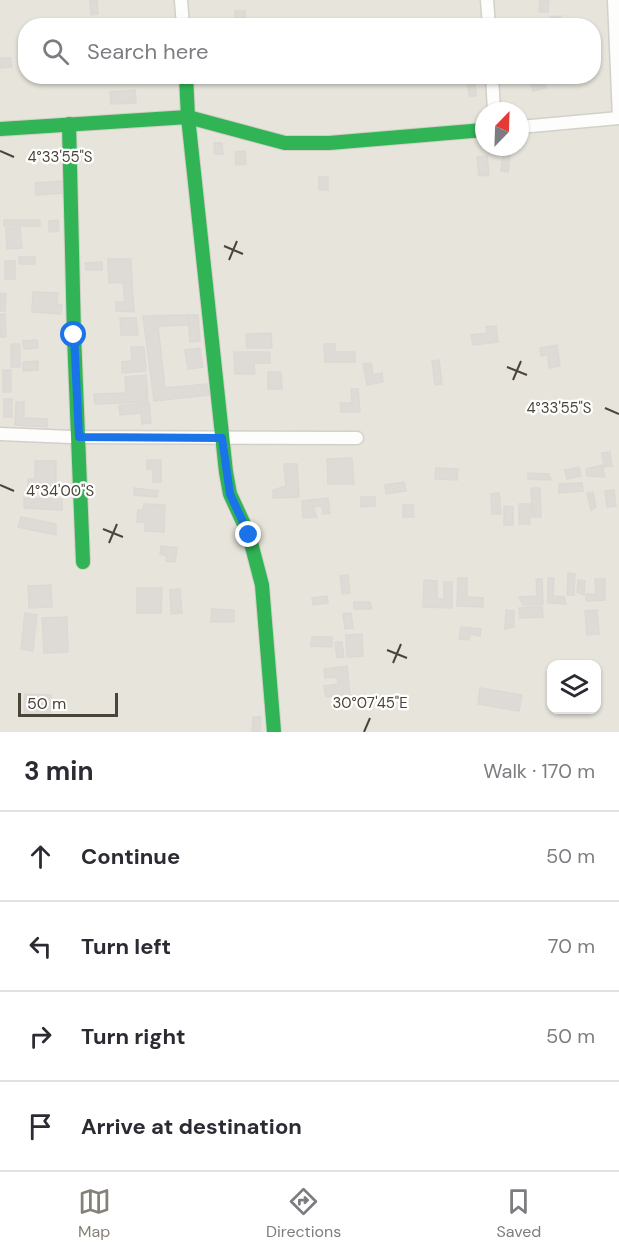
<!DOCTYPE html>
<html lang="en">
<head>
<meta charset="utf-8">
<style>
  :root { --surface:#fff; --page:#f2f2f3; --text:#2b2b33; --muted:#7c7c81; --line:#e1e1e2; --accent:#868178 }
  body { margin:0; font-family:"DM Sans",sans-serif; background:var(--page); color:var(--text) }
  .controls { position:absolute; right:18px; bottom:18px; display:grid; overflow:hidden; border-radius:12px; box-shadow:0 2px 4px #0004 }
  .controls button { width:54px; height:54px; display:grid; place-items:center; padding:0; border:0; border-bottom:2px solid var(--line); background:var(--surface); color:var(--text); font:30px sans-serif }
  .compass { position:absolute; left:475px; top:102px; width:54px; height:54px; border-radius:50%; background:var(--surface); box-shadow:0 2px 4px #0004; rotate:23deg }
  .scale { position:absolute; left:18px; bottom:15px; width:100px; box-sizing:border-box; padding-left:6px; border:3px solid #4b4439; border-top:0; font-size:16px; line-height:21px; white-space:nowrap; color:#4b4439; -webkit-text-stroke:4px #fff; paint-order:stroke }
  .stop { position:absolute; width:18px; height:18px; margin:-14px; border:4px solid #1a73e8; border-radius:50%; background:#fff }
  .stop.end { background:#1a73e8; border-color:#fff; box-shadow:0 2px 6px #0008 }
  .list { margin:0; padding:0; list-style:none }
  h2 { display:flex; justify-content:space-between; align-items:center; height:78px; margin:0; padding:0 24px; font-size:26px }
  h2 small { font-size:20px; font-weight:400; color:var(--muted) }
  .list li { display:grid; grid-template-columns:39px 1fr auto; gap:18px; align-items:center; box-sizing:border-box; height:90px; padding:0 24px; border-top:2px solid var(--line) }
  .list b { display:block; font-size:22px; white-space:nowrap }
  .list em { font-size:20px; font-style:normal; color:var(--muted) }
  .icon { flex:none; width:33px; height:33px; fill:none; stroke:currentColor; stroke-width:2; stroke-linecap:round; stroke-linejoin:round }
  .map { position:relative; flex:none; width:619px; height:732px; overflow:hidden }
  .search { position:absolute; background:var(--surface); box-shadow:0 2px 4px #0004; left:18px; right:18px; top:18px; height:66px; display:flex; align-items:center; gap:15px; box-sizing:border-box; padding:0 21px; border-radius:24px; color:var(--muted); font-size:22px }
  .sheet { height:438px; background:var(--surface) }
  nav { display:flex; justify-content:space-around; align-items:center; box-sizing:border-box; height:84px; border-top:2px solid var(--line); background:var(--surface); font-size:16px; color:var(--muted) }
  nav a { display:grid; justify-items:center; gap:3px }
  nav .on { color:var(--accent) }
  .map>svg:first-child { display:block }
</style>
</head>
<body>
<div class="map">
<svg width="619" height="732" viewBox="0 0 619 732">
  <rect width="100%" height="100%" fill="#f4f2ee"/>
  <!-- residential -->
  <path fill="#e7e4dc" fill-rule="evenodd" d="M 0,0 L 619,0 L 619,732 L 0,732 ZM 26,26 L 594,26 L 594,76 L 26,76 ZM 484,111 L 520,111 L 520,147 L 484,147 ZM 552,664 L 596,664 L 596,710 L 552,710 Z"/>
  <!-- building -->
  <g fill="#dedbd6" stroke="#dcd9d4" stroke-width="1.5">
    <path d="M 90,0 L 97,0 L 98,14 L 91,15 Z"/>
    <path d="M 540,0 L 549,0 L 548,12 L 539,12 Z"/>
    <path d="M 235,11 L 245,11 L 246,26 L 236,26 Z"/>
    <path d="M 561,16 L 562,26 L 551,26 L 550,17 Z"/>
    <path d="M 0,58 L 11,58 L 12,67 L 0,68 Z"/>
    <path d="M 467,79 L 475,79 L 476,96 L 469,96 Z"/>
    <path d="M 545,81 L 546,88 L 533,91 L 531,84 Z"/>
    <path d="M 135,90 L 136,103 L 111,104 L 110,92 Z"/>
    <path d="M 214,143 L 222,143 L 223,154 L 215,154 Z"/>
    <path d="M 245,151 L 246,164 L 236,165 L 235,152 Z"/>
    <path d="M 503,154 L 510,154 L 508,172 L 501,171 Z"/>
    <path d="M 487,156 L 489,175 L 479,176 L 477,157 Z"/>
    <rect x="319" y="177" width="9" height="13"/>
    <path d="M 62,181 L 63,193 L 36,195 L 35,183 Z"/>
    <rect x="4" y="220" width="36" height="6"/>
    <path d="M 58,220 L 59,231 L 49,232 L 49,221 Z"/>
    <path d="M 6,228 L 20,228 L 22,248 L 7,249 Z"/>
    <rect x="19" y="257" width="16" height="7"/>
    <path d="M 108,259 L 131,259 L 132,282 L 109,283 Z"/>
    <rect x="5" y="261" width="10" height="18"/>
    <path d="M 102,262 L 102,270 L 86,270 L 85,263 Z"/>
    <path d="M 132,282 L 134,312 L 116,311 L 116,302 L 125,302 L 123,283 Z"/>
    <path d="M 33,292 L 58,293 L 57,305 L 62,305 L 61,314 L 32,312 Z"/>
    <path d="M 0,293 L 6,294 L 5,311 L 0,311 Z"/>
    <path d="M 0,314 L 5,314 L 6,337 L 0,337 Z"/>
    <path d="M 188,315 L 198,315 L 200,341 L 190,342 Z"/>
    <path d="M 188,315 L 189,325 L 158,326 L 165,388 L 207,384 L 209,395 L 154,401 L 143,316 Z"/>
    <path d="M 120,318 L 136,318 L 138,335 L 121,335 Z"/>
    <path d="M 496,326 L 498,342 L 473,345 L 471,335 L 487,333 L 486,327 Z"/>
    <path d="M 271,333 L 272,348 L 247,348 L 246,334 Z"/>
    <path d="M 37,340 L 38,348 L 24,349 L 23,341 Z"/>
    <rect x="11" y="344" width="9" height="23"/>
    <path d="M 324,344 L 335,344 L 335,352 L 355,352 L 355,362 L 325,362 Z"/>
    <path d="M 557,345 L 560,366 L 549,368 L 548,355 L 541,356 L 540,348 Z"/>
    <path d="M 131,347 L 144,347 L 146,371 L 122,373 L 122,362 L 132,361 Z"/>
    <path d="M 200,348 L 203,367 L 188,369 L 185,350 Z"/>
    <path d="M 234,352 L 270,352 L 270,363 L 254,363 L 255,374 L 235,374 Z"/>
    <path d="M 439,360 L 442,384 L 435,385 L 432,361 Z"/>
    <path d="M 38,361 L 38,370 L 23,371 L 23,362 Z"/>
    <path d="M 371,363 L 373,375 L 382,373 L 383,382 L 367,385 L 363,364 Z"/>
    <rect x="3" y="370" width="8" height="22"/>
    <path d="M 268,372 L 281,372 L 282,389 L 268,389 Z"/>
    <path d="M 146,375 L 148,402 L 95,404 L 94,394 L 126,393 L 125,377 Z"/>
    <path d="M 351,389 L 358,389 L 360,412 L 341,412 L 340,403 L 352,403 Z"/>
    <rect x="4" y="399" width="8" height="18"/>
    <path d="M 16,402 L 24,402 L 24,418 L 47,419 L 47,427 L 15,425 Z"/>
    <path d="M 149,403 L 151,423 L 142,424 L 141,413 L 120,415 L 119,406 Z"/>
    <path d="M 610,452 L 612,466 L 604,467 L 602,453 Z"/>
    <path d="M 352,458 L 354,484 L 328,484 L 327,459 Z"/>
    <path d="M 147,460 L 161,460 L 161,482 L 153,482 L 153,469 L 147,469 Z"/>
    <path d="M 35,461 L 56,461 L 56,490 L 28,490 L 28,479 L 35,479 Z"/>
    <path d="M 284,464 L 297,464 L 299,497 L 273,498 L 273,490 L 286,486 Z"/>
    <path d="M 602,465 L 605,477 L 587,476 L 586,469 Z"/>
    <path d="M 579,467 L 581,476 L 567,479 L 565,470 Z"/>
    <path d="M 436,468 L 458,469 L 457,480 L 435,479 Z"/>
    <path d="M 528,473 L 549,474 L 551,480 L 528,479 Z"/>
    <path d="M 404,482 L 406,491 L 386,494 L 385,485 Z"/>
    <path d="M 582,483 L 583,491 L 559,493 L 559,484 Z"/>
    <path d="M 134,488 L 158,491 L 157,497 L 134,495 Z"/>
    <path d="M 531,488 L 540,488 L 541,517 L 532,517 Z"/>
    <path d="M 614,490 L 616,506 L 607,507 L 605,491 Z"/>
    <path d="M 593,492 L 596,507 L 591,510 L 587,493 Z"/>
    <path d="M 499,493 L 501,514 L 492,514 L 491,494 Z"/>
    <path d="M 361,497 L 375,497 L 375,506 L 361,507 Z"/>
    <path d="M 24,498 L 62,499 L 62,510 L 24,508 Z"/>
    <path d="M 328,498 L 330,513 L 323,514 L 322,506 L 313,507 L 317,517 L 303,518 L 302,501 Z"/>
    <path d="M 144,504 L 165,505 L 164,532 L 145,531 L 145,522 L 137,522 L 138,510 L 143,510 Z"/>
    <rect x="519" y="504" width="11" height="20"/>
    <path d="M 403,505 L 413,505 L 414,517 L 403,517 Z"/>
    <path d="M 504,506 L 513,507 L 513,525 L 504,525 Z"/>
    <path d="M 21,517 L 56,524 L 56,535 L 18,527 Z"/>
    <path d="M 161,546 L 177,548 L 175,562 L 166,561 L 167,556 L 160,554 Z"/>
    <path d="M 568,573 L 575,574 L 574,595 L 567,595 Z"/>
    <path d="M 348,575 L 350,593 L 342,594 L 340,576 Z"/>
    <path d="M 458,578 L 467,578 L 467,597 L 483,598 L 483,607 L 457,606 Z"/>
    <path d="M 548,578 L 554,578 L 553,596 L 564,597 L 566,604 L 548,603 Z"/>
    <path d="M 536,579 L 542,579 L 543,604 L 523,605 L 519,597 L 537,596 Z"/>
    <path d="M 595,579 L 605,579 L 605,600 L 586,601 L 586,594 L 596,594 Z"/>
    <path d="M 424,580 L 437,581 L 437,599 L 444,599 L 444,582 L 452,582 L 452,608 L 423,607 Z"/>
    <path d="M 578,580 L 585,581 L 584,595 L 577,592 Z"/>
    <path d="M 51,585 L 52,607 L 29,608 L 28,586 Z"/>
    <path d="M 137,588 L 162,588 L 161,613 L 137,613 Z"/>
    <path d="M 180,589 L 182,613 L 171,614 L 170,590 Z"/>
    <path d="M 327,596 L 328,603 L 313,605 L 312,598 Z"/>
    <path d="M 354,602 L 370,602 L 372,609 L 354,609 Z"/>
    <path d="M 542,606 L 543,617 L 520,618 L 519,608 Z"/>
    <path d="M 212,609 L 234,610 L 234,622 L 211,622 Z"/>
    <path d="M 506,610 L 514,611 L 514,627 L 505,629 Z"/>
    <path d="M 597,610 L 599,634 L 587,635 L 585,611 Z"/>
    <path d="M 25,613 L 37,615 L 33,651 L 21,649 Z"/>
    <path d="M 351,613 L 353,628 L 345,629 L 343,614 Z"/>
    <path d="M 67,617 L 68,652 L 44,653 L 42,618 Z"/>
    <path d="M 461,627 L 481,629 L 480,636 L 470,634 L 469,640 L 459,639 Z"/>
    <path d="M 362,634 L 363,656 L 347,657 L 346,635 Z"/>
    <path d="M 312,637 L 332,637 L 332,647 L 311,646 Z"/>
    <path d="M 335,642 L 342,642 L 344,657 L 337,658 Z"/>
    <path d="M 347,666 L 350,694 L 326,697 L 324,686 L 338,684 L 337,677 L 325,678 L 324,669 Z"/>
    <path d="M 480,688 L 522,695 L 519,711 L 478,704 Z"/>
    <path d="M 25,694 L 51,695 L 50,717 L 24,716 Z"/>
    <path d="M 253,717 L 261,717 L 260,732 L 252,732 Z"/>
  </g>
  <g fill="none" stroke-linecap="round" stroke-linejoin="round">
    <!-- street casing -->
    <g stroke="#d2d0cb" stroke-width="15">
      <g id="street">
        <path d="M 181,0 L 183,26"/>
        <path d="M 487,0 L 489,26"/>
        <path d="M 614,0 L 619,118"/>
        <path d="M 492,76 L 494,111"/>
        <path d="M 520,127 L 619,118"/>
        <path d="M 0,434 L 71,437 L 357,438"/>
      </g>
    </g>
    <!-- fast casing -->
    <g stroke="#d3cfc5" stroke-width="16">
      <g id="fast">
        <path d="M 186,76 L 188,117 L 226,472 L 230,494 L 249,535 L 262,585 L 274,732"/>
        <path d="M 69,124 L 74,335 L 83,562"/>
        <path d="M 0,129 L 188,117 L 285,143 L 329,143 L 484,130"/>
      </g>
    </g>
    <!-- street -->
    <use href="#street" stroke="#fdfdfc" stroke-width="12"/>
    <!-- fast -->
    <use href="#fast" stroke="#30b455" stroke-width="14"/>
  </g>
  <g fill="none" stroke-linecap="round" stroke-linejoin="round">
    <!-- route -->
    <path stroke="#1a73e8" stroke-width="8" d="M 74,335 L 79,437 L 222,438 L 230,494 L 249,535"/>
  </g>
  <!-- ticks -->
  <path fill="none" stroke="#4b4439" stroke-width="2" d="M 0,151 L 14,157M 224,246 L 243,254M 229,260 L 237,241M 507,367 L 527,375M 513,380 L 521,361M 605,408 L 619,414M 0,485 L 14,491M 103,529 L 123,537M 109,543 L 117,524M 387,650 L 407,658M 393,663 L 401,644M 364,732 L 370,718"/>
  <g font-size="15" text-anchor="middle" fill="#4b4439" stroke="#fff" stroke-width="4.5" stroke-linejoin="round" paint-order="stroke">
    <text x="60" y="162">4°33'55"S</text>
    <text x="559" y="413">4°33'55"S</text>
    <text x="60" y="496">4°34'00"S</text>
    <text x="370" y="708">30°07'45"E</text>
  </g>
</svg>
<div class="controls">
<button><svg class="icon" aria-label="layers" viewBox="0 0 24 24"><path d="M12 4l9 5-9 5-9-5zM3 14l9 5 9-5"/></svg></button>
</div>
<svg class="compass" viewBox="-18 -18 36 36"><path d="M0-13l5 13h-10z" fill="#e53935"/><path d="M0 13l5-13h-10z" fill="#7c7c81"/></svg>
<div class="scale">50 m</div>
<div class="stop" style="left:74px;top:335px"></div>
<div class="stop end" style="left:249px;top:535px"></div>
<div class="search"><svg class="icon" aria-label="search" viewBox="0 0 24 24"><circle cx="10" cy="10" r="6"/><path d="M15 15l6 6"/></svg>Search here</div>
</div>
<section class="sheet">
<h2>3 min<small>Walk · 170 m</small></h2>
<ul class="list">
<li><svg class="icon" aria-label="ahead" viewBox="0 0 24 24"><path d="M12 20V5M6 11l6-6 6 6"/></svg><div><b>Continue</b></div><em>50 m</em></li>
<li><svg class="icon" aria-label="left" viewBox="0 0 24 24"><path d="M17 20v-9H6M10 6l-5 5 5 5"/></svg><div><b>Turn left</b></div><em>70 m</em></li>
<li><svg class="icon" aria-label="right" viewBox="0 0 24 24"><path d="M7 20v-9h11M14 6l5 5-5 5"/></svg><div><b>Turn right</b></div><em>50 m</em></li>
<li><svg class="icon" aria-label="arrive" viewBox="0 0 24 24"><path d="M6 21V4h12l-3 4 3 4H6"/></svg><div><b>Arrive at destination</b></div></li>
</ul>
</section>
<nav>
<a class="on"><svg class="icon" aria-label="map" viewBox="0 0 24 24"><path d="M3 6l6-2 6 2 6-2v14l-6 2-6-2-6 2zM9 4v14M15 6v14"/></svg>Map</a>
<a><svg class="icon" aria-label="directions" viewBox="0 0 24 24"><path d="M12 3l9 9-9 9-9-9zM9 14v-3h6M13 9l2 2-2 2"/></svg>Directions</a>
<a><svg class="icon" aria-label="saved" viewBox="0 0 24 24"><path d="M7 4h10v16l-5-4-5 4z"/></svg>Saved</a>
</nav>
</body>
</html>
